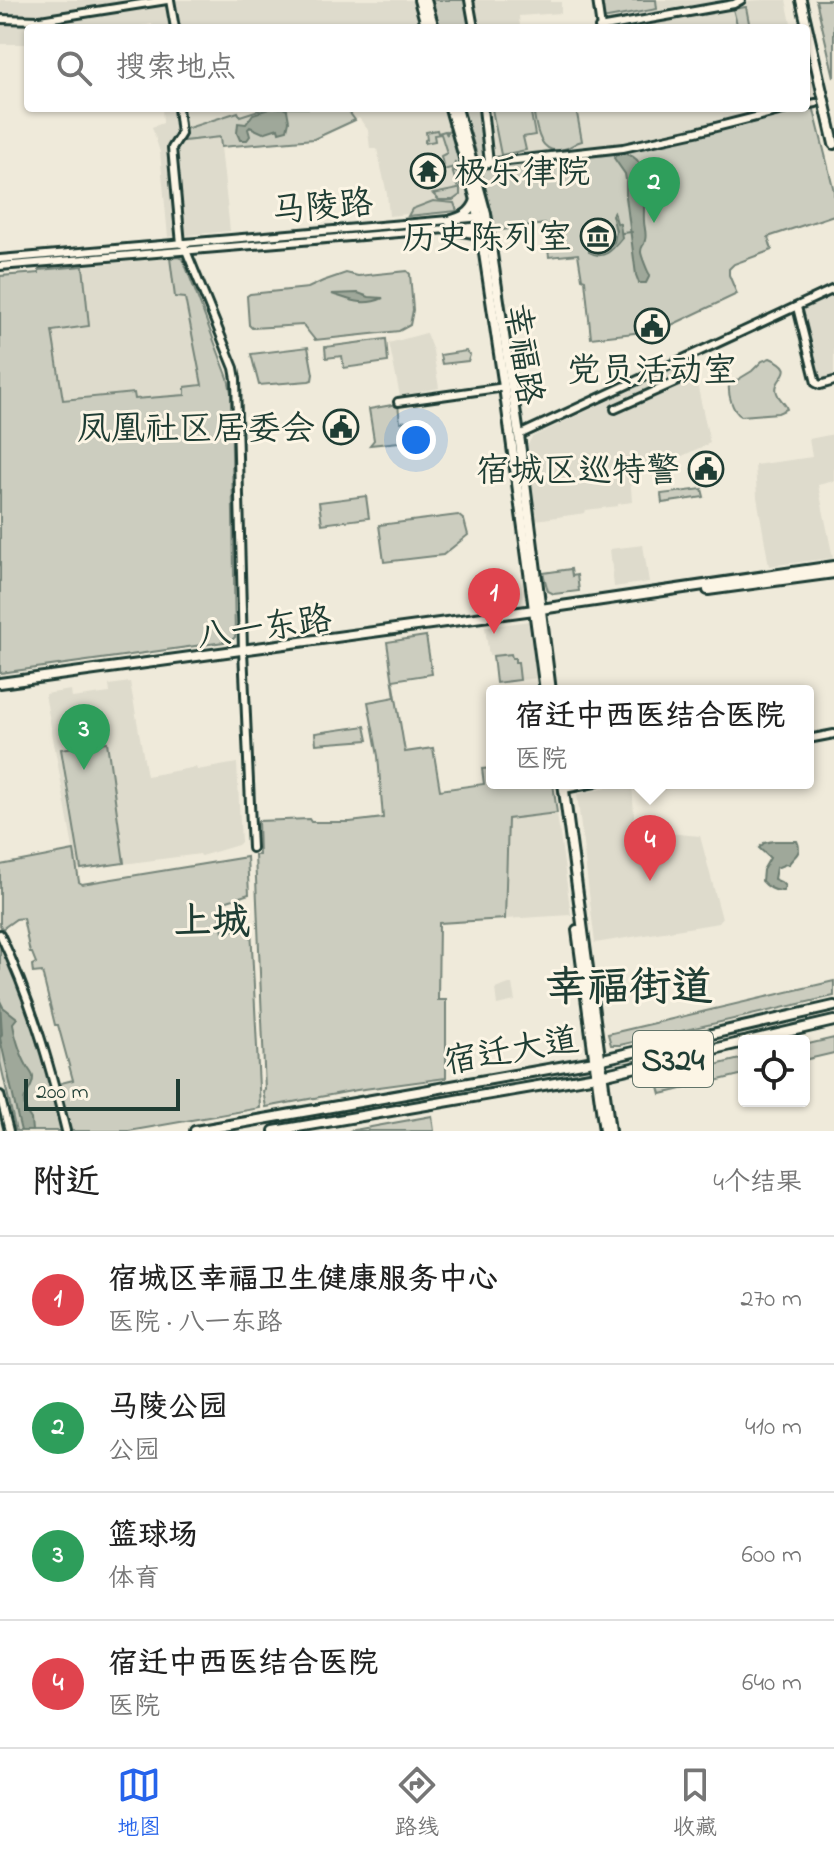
<!DOCTYPE html>
<html lang="zh">
<head>
<meta charset="utf-8">
<style>
  :root { --surface:#fff; --page:#f2f2f2; --text:#222; --muted:#767676; --line:#e0e0e0; --accent:#2563eb }
  body { margin:0; font-family:"Indie Flower","LXGW WenKai TC",sans-serif; background:var(--page); color:var(--text) }
  .controls { position:absolute; right:24px; bottom:24px; display:grid; overflow:hidden; border-radius:8px; box-shadow:0 2px 6px #0004 }
  .controls button { width:72px; height:72px; display:grid; place-items:center; padding:0; border:0; border-bottom:2px solid var(--line); background:var(--surface); color:var(--text); font:40px sans-serif }
  .scale { position:absolute; left:24px; bottom:20px; width:156px; box-sizing:border-box; padding-left:8px; border:4px solid #1f3d34; border-top:0; font-size:22px; line-height:28px; white-space:nowrap; color:#1f3d34; -webkit-text-stroke:6px #fcf5e5; paint-order:stroke }
  .you { position:absolute; left:416px; top:440px; width:28px; height:28px; margin:-20px; border:6px solid #fff; border-radius:50%; background:#1a73e8; box-shadow:0 0 0 12px #1a73e833 }
  .badge { display:grid; place-items:center; width:52px; height:52px; border-radius:50%; background:var(--accent); color:#fff; font-size:26px; font-weight:700 }
  .pin { position:absolute; translate:-50% -66px; filter:drop-shadow(0 2px 4px #0008) }
  .pin::after { content:''; position:absolute; top:42px; width:28px; height:24px; background:inherit; clip-path:polygon(0 0,100% 0,50% 100%) }
  .popup { position:absolute; left:486px; top:685px; width:328px; height:104px; box-sizing:border-box; display:grid; place-content:center; border-radius:8px; background:var(--surface); filter:drop-shadow(0 2px 6px #0005); font-size:26px; white-space:nowrap; color:var(--muted) }
  .popup b { font-size:30px; color:var(--text) }
  .popup::after { content:''; position:absolute; left:50%; top:100%; margin-left:-16px; border:16px solid transparent; border-top-color:var(--surface) }
  .list { margin:0; padding:0; list-style:none }
  h2 { display:flex; justify-content:space-between; align-items:center; height:104px; margin:0; padding:0 32px; font-size:34px }
  h2 small { font-size:26px; font-weight:400; color:var(--muted) }
  .list li { display:grid; grid-template-columns:52px 1fr auto; gap:24px; align-items:center; box-sizing:border-box; height:128px; padding:0 32px; border-top:2px solid var(--line) }
  .list b { display:block; font-size:30px; white-space:nowrap }
  .list p { margin:0; font-size:26px; white-space:nowrap; color:var(--muted) }
  .list em { font-size:26px; font-style:normal; color:var(--muted) }
  .icon { flex:none; width:44px; height:44px; fill:none; stroke:currentColor; stroke-width:2; stroke-linecap:round; stroke-linejoin:round }
  .map { position:relative; flex:none; width:834px; height:1131px; overflow:hidden }
  .search { position:absolute; background:var(--surface); box-shadow:0 2px 6px #0004; left:24px; right:24px; top:24px; height:88px; display:flex; align-items:center; gap:20px; box-sizing:border-box; padding:0 28px; border-radius:8px; color:var(--muted); font-size:30px }
  .sheet { height:616px; background:var(--surface) }
  nav { display:flex; justify-content:space-around; align-items:center; box-sizing:border-box; height:112px; border-top:2px solid var(--line); background:var(--surface); font-size:22px; color:var(--muted) }
  nav a { display:grid; justify-items:center; gap:4px }
  nav .on { color:var(--accent) }
  .map>svg:first-child { display:block }
</style>
</head>
<body>
<div class="map">
<svg width="834" height="1131" viewBox="0 0 834 1131">
  <rect width="100%" height="100%" fill="#efeada"/>
  <filter id="ink" filterUnits="userSpaceOnUse"><feTurbulence type="fractalNoise" baseFrequency=".0125" numOctaves="2"/><feDisplacementMap in="SourceGraphic" scale="16" xChannelSelector="R" yChannelSelector="G"/><feConvolveMatrix kernelMatrix="1 2 1 2 8 2 1 2 1" color-interpolation-filters="sRGB"/></filter>
  <g filter="url(#ink)">
    <!-- built -->
    <g fill="#dedbcc">
      <path d="M 0,0 L 413,0 L 422,28 L 153,28 L 152,24 L 129,28 L 28,28 L 28,44 L 0,44 Z"/>
      <path d="M 473,0 L 551,0 L 551,2 L 561,2 L 561,13 L 519,16 L 520,28 L 478,28 Z"/>
      <path d="M 599,0 L 723,0 L 602,20 Z"/>
      <path d="M 764,0 L 786,0 L 792,28 L 750,28 L 745,1 Z"/>
      <path d="M 733,9 L 738,28 L 621,28 L 689,16 Z"/>
      <path d="M 162,108 L 447,108 L 474,197 L 469,206 L 466,208 L 389,216 L 387,194 L 377,149 L 370,149 L 368,130 L 359,118 L 314,139 L 221,147 L 230,231 L 168,237 L 160,152 L 152,127 L 163,123 Z"/>
      <path d="M 490,108 L 751,108 L 753,114 L 711,125 L 594,148 L 495,157 Z"/>
      <path d="M 170,258 L 175,297 L 185,298 L 202,385 L 186,395 L 134,399 L 133,393 L 63,400 L 52,330 L 89,326 L 83,266 Z"/>
      <path d="M 834,295 L 834,378 L 819,381 L 802,310 Z"/>
      <path d="M 426,333 L 433,351 L 439,388 L 400,396 L 389,343 Z"/>
      <path d="M 692,361 L 710,443 L 663,465 L 630,474 L 632,502 L 618,504 L 618,506 L 586,510 L 585,513 L 536,520 L 527,446 L 532,437 Z"/>
      <path d="M 834,434 L 834,481 L 818,485 L 833,558 L 769,566 L 757,497 L 755,465 L 812,457 L 809,439 Z"/>
      <path d="M 643,545 L 649,582 L 614,587 L 610,549 Z"/>
      <path d="M 530,621 L 533,623 L 539,678 L 520,680 L 518,663 L 515,663 L 512,659 L 511,654 L 489,656 L 485,627 Z"/>
      <path d="M 130,682 L 147,776 L 196,767 L 197,770 L 237,763 L 241,842 L 238,845 L 201,856 L 200,854 L 77,870 L 45,694 L 71,690 L 72,698 L 110,693 L 109,685 Z"/>
      <path d="M 632,783 L 635,830 L 700,836 L 722,919 L 719,923 L 595,943 L 577,794 Z"/>
      <path d="M 557,813 L 571,915 L 505,919 L 508,819 Z"/>
      <path d="M 509,984 L 512,984 L 515,1001 L 497,1005 L 495,989 Z"/>
    </g>
    <!-- green -->
    <g fill="#cccdbf" stroke="#76857a" stroke-width="2">
      <path d="M 430,0 L 467,0 L 472,28 L 439,28 Z"/>
      <path d="M 600,0 L 656,0 L 657,9 L 602,19 Z"/>
      <path d="M 816,0 L 834,0 L 834,77 Z"/>
      <path d="M 746,7 L 750,28 L 738,28 L 733,9 Z"/>
      <path d="M 813,106 L 834,191 L 834,215 L 768,237 L 772,250 L 734,264 L 729,269 L 729,275 L 737,294 L 661,330 L 591,338 L 585,280 L 582,279 L 578,254 L 549,257 L 545,224 L 496,231 L 481,169 L 482,166 L 640,147 L 692,136 Z"/>
      <path d="M 265,108 L 346,108 L 355,120 L 314,139 L 221,147 L 220,137 L 183,141 L 185,129 L 238,112 L 240,116 Z"/>
      <path d="M 463,108 L 482,108 L 486,160 L 484,161 L 478,159 Z"/>
      <path d="M 496,108 L 530,108 L 535,135 L 523,137 L 526,150 L 501,155 L 492,109 Z"/>
      <path d="M 533,108 L 576,108 L 582,141 C 575,142 572,147 564,149 C 538,157 536,125 533,108 Z"/>
      <path d="M 437,130 L 438,133 L 445,131 L 447,135 L 447,131 L 451,130 L 461,165 L 455,167 L 455,161 L 454,167 L 444,170 L 441,156 L 447,153 L 441,134 L 434,135 L 435,141 L 425,143 L 425,140 L 427,139 L 426,132 Z"/>
      <path d="M 452,170 L 457,172 L 460,186 L 460,195 L 453,200 L 439,200 L 433,194 L 458,189 Z"/>
      <path d="M 433,201 L 454,203 L 457,211 L 408,216 L 412,209 Z"/>
      <path d="M 178,257 L 183,259 L 228,378 L 231,392 L 235,637 L 231,641 L 0,673 L 0,276 L 39,273 L 39,270 L 83,266 L 89,326 L 52,331 L 63,400 L 134,393 L 135,399 L 185,395 L 185,387 L 202,385 L 185,298 L 175,297 L 170,258 Z"/>
      <path d="M 407,271 L 410,274 L 413,310 L 410,325 L 399,331 L 315,340 L 303,325 L 252,328 L 249,325 L 247,296 L 250,294 L 308,288 L 323,281 L 346,273 L 358,276 Z"/>
      <path d="M 386,339 L 388,362 L 344,368 L 342,356 L 326,358 L 325,347 Z"/>
      <path d="M 308,347 L 313,374 L 312,380 L 309,381 L 259,385 L 251,354 Z"/>
      <path d="M 466,351 L 470,355 L 468,361 L 442,364 L 440,355 Z"/>
      <path d="M 770,358 C 802,371 771,377 777,393 C 779,400 785,402 787,409 L 778,413 L 741,416 C 732,411 728,394 729,385 L 752,371 L 762,361 Z"/>
      <path d="M 398,404 L 400,422 L 426,419 L 428,439 L 370,445 L 374,440 L 369,409 Z"/>
      <path d="M 702,489 L 704,497 L 662,503 L 661,494 Z"/>
      <path d="M 366,496 L 369,518 L 322,524 L 319,502 Z"/>
      <path d="M 458,515 L 464,520 L 468,535 L 443,555 L 384,562 L 379,525 Z"/>
      <path d="M 571,569 L 572,576 L 577,575 L 579,591 L 554,594 L 548,591 L 543,573 Z"/>
      <path d="M 426,636 L 432,674 L 393,680 L 405,752 L 433,748 L 440,790 L 484,784 L 482,769 L 492,768 L 492,783 L 553,783 L 557,813 L 508,819 L 505,919 L 439,923 L 438,1000 L 446,1000 L 446,1078 L 357,1090 L 266,1107 L 263,1091 L 265,1090 L 255,855 L 259,855 L 258,821 L 309,819 L 311,822 L 350,822 L 383,818 L 378,756 L 368,702 L 395,697 L 387,642 Z"/>
      <path d="M 511,654 L 512,658 L 515,658 L 515,662 L 518,662 L 520,680 L 496,683 L 493,656 Z"/>
      <path d="M 365,726 L 368,740 L 316,744 L 315,733 Z"/>
      <path d="M 107,742 L 124,863 L 81,869 L 61,749 Z"/>
      <path d="M 74,851 L 79,882 L 82,884 L 247,857 L 249,894 L 224,902 L 219,909 L 223,932 L 251,927 L 260,1108 L 129,1131 L 69,1131 L 59,1087 L 61,1083 L 73,1080 L 58,1025 L 55,1025 L 42,972 L 33,973 L 32,965 L 36,963 L 32,953 L 30,953 L 23,918 L 16,919 L 2,929 L 0,925 L 0,865 Z"/>
      <path d="M 0,942 L 21,987 L 48,1069 L 62,1131 L 16,1131 L 0,1062 Z"/>
      <path d="M 834,981 L 834,996 L 620,1045 L 611,1045 L 608,1034 Z"/>
      <path d="M 834,1038 L 834,1053 L 804,1060 L 804,1045 Z"/>
      <path d="M 744,1058 L 744,1074 L 661,1094 L 657,1079 Z"/>
      <path d="M 432,1116 L 434,1131 L 349,1131 Z"/>
    </g>
    <!-- water -->
    <g fill="#9fa89a" stroke="#6c7d71" stroke-width="2">
      <path d="M 272,108 L 283,108 L 287,110 L 289,121 L 287,130 L 279,132 L 278,128 L 263,133 L 250,127 L 248,129 L 250,136 L 247,140 L 240,140 L 237,133 L 238,123 L 246,124 L 253,114 Z"/>
      <path d="M 623,153 C 629,155 635,156 639,163 C 648,179 643,203 644,221 C 644,227 647,234 645,240 C 644,247 641,245 641,252 C 641,255 648,273 650,275 L 646,283 L 639,283 L 636,275 L 626,197 L 626,180 L 625,174 L 614,158 L 617,154 Z"/>
      <path d="M 614,212 L 617,223 L 620,224 L 622,238 C 613,249 604,261 589,252 L 589,250 L 603,251 L 614,242 L 616,231 L 612,215 Z"/>
      <path d="M 358,293 L 369,297 L 383,298 C 363,307 351,300 332,294 Z"/>
      <path d="M 773,841 L 797,841 C 803,854 794,855 788,865 L 786,864 L 776,868 L 774,879 L 781,882 L 785,886 L 783,891 C 775,892 766,886 762,881 L 763,870 L 770,858 L 759,848 L 764,843 Z"/>
      <path d="M 0,1001 L 3,1007 L 17,1018 L 13,1023 C 14,1034 21,1056 27,1066 C 28,1069 33,1074 33,1077 C 34,1093 14,1096 31,1119 L 32,1131 L 21,1131 L 19,1123 L 0,1038 L 2,1034 Z"/>
    </g>
    <g fill="none" stroke-linecap="round" stroke-linejoin="round">
      <!-- stream -->
      <path stroke="#6c7d71" stroke-width="2" d="M 622,233 L 632,232"/>
      <!-- minor casing -->
      <g stroke="#1f3d34" stroke-width="12">
        <g id="minor">
          <path d="M 170,0 L 175,28"/>
          <path d="M 469,0 L 474,28"/>
          <path d="M 597,0 L 601,28"/>
          <path d="M 0,19 L 40,20 L 167,0"/>
          <path d="M 599,28 L 734,4 L 741,0"/>
          <path d="M 806,105 L 816,103"/>
          <path d="M 178,108 L 181,134 L 172,148 L 181,244"/>
          <path d="M 483,108 L 489,163"/>
          <path d="M 471,165 L 623,148 L 696,132 L 791,108"/>
          <path d="M 183,243 L 234,368 L 236,379 L 243,650 L 252,848"/>
          <path d="M 0,259 L 483,217"/>
          <path d="M 0,266 L 483,226"/>
          <path d="M 797,307 L 816,383 L 820,385 L 834,381"/>
          <path d="M 398,402 L 505,387"/>
          <path d="M 615,409 L 680,380"/>
          <path d="M 519,435 L 834,289"/>
          <path d="M 808,739 L 834,734"/>
          <path d="M 564,789 L 595,783"/>
          <path d="M 0,934 C 31,1000 49,1061 66,1131"/>
          <path d="M 0,1095 L 9,1131"/>
        </g>
      </g>
      <!-- major casing -->
      <g stroke="#1f3d34" stroke-width="14">
        <g id="major">
          <path d="M 419,0 L 427,28"/>
          <path d="M 426,0 L 434,28"/>
          <path d="M 801,0 L 834,144"/>
          <path d="M 450,108 L 476,200 L 504,387 L 545,691"/>
          <path d="M 457,108 L 486,214 L 519,435 L 551,691"/>
          <path d="M 449,221 C 462,217 471,214 476,200"/>
          <path d="M 450,229 L 474,233 L 477,235 L 480,241"/>
          <path d="M 708,590 L 834,573"/>
          <path d="M 0,683 L 534,610 L 834,566"/>
          <path d="M 563,783 L 610,1131"/>
          <path d="M 577,930 L 604,1131"/>
          <path d="M 748,1041 L 834,1021"/>
          <path d="M 195,1131 L 594,1061 L 834,1006"/>
          <path d="M 274,1131 L 602,1075 L 744,1042"/>
        </g>
      </g>
      <!-- minor -->
      <use href="#minor" stroke="#fcf5e5" stroke-width="6"/>
      <!-- major -->
      <use href="#major" stroke="#fcf5e5" stroke-width="8"/>
    </g>
  </g>
  <!-- icons -->
  <defs>
    <g id="temple-ring" transform="scale(1.8)"><circle r="9.5" fill="#fcf5e5" stroke="#1f3d34" stroke-width="1.5"/><path d="M0-6L5-2H3V0L6.5 2.5H4V6H1.5V3h-3V6H-4V2.5H-6.5L-3 0V-2H-5Z" fill="#1f3d34"/></g>
    <g id="museum-ring" transform="scale(1.8)"><circle r="9.5" fill="#fcf5e5" stroke="#1f3d34" stroke-width="1.5"/><path d="M0-6L6-3V-2H-6V-3ZM-5-1h2V3h-2ZM-1-1h2V3h-2ZM3-1h2V3H3ZM-6 4H6V6H-6Z" fill="#1f3d34"/></g>
    <g id="civic-ring" transform="scale(1.8)"><circle r="9.5" fill="#fcf5e5" stroke="#1f3d34" stroke-width="1.5"/><path d="M-.6-6.5H3V-4.5H.6V-3L4-1V1h2V6H-6V1h2V-1L-.6-3ZM-1.2 2.5V6h2.4V2.5Z" fill="#1f3d34"/></g>
  </defs>
  <g fill-rule="evenodd">
    <use href="#temple-ring" x="428" y="171"/>
    <use href="#museum-ring" x="598" y="236"/>
    <use href="#civic-ring" x="652" y="326"/>
    <use href="#civic-ring" x="341" y="427"/>
    <use href="#civic-ring" x="706" y="469"/>
  </g>
  <g text-anchor="middle" stroke-width="6" stroke-linejoin="round" paint-order="stroke">
    <!-- shield labels -->
    <rect fill="#fcf5e5" stroke="#617469" stroke-width="2" x="633" y="1031" width="80" height="56" rx="6"/>
    <g font-size="32" font-weight="bold" fill="#1f3d34">
      <text x="673" y="1070">S324</text>
    </g>
    <!-- poi labels -->
    <g font-size="34" fill="#1f3d34" stroke="#fcf5e5" text-anchor="end">
      <text x="454" y="183" text-anchor="start">极乐律院</text>
      <text x="572" y="248">历史陈列室</text>
      <text x="652" y="381" text-anchor="middle">党员活动室</text>
      <text x="315" y="439">凤凰社区居委会</text>
      <text x="680" y="481">宿城区巡特警</text>
    </g>
    <!-- street labels -->
    <g font-size="34" fill="#1f3d34" stroke="#fcf5e5">
      <text transform="translate(322 205) rotate(-5)" y="12">马陵路</text>
      <text transform="translate(525 354) rotate(82)" y="12">幸福路</text>
      <text transform="translate(264 626) rotate(-8)" y="12">八一东路</text>
      <text transform="translate(511 1049) rotate(-10)" y="12">宿迁大道</text>
    </g>
    <!-- quarter labels -->
    <g font-size="38" font-weight="bold" fill="#1f3d34" stroke="#fcf5e5">
      <text x="212" y="933">上城</text>
    </g>
    <!-- district labels -->
    <g font-size="42" font-weight="bold" fill="#1f3d34" stroke="#fcf5e5">
      <text x="629" y="1000">幸福街道</text>
    </g>
  </g>
</svg>
<div class="controls">
<button><svg class="icon" aria-label="locate" viewBox="0 0 24 24"><circle cx="12" cy="12" r="6"/><path d="M12 2v4M12 18v4M2 12h4M18 12h4"/></svg></button>
</div>
<div class="scale">200 m</div>
<div class="you"></div>
<div class="pin badge" style="left:494px;top:634px;background:#e0444e">1</div>
<div class="pin badge" style="left:654px;top:223px;background:#2e9e5b">2</div>
<div class="pin badge" style="left:84px;top:770px;background:#2e9e5b">3</div>
<div class="pin badge" style="left:650px;top:881px;background:#e0444e">4</div>
<div class="popup"><b>宿迁中西医结合医院</b>医院</div>
<div class="search"><svg class="icon" aria-label="search" viewBox="0 0 24 24"><circle cx="10" cy="10" r="6"/><path d="M15 15l6 6"/></svg>搜索地点</div>
</div>
<section class="sheet">
<h2>附近<small>4个结果</small></h2>
<ul class="list">
<li><span class="badge" style="background:#e0444e">1</span><div><b>宿城区幸福卫生健康服务中心</b><p>医院 · 八一东路</p></div><em>270 m</em></li>
<li><span class="badge" style="background:#2e9e5b">2</span><div><b>马陵公园</b><p>公园</p></div><em>410 m</em></li>
<li><span class="badge" style="background:#2e9e5b">3</span><div><b>篮球场</b><p>体育</p></div><em>600 m</em></li>
<li><span class="badge" style="background:#e0444e">4</span><div><b>宿迁中西医结合医院</b><p>医院</p></div><em>640 m</em></li>
</ul>
</section>
<nav>
<a class="on"><svg class="icon" aria-label="map" viewBox="0 0 24 24"><path d="M3 6l6-2 6 2 6-2v14l-6 2-6-2-6 2zM9 4v14M15 6v14"/></svg>地图</a>
<a><svg class="icon" aria-label="directions" viewBox="0 0 24 24"><path d="M12 3l9 9-9 9-9-9zM9 14v-3h6M13 9l2 2-2 2"/></svg>路线</a>
<a><svg class="icon" aria-label="saved" viewBox="0 0 24 24"><path d="M7 4h10v16l-5-4-5 4z"/></svg>收藏</a>
</nav>
</body>
</html>
